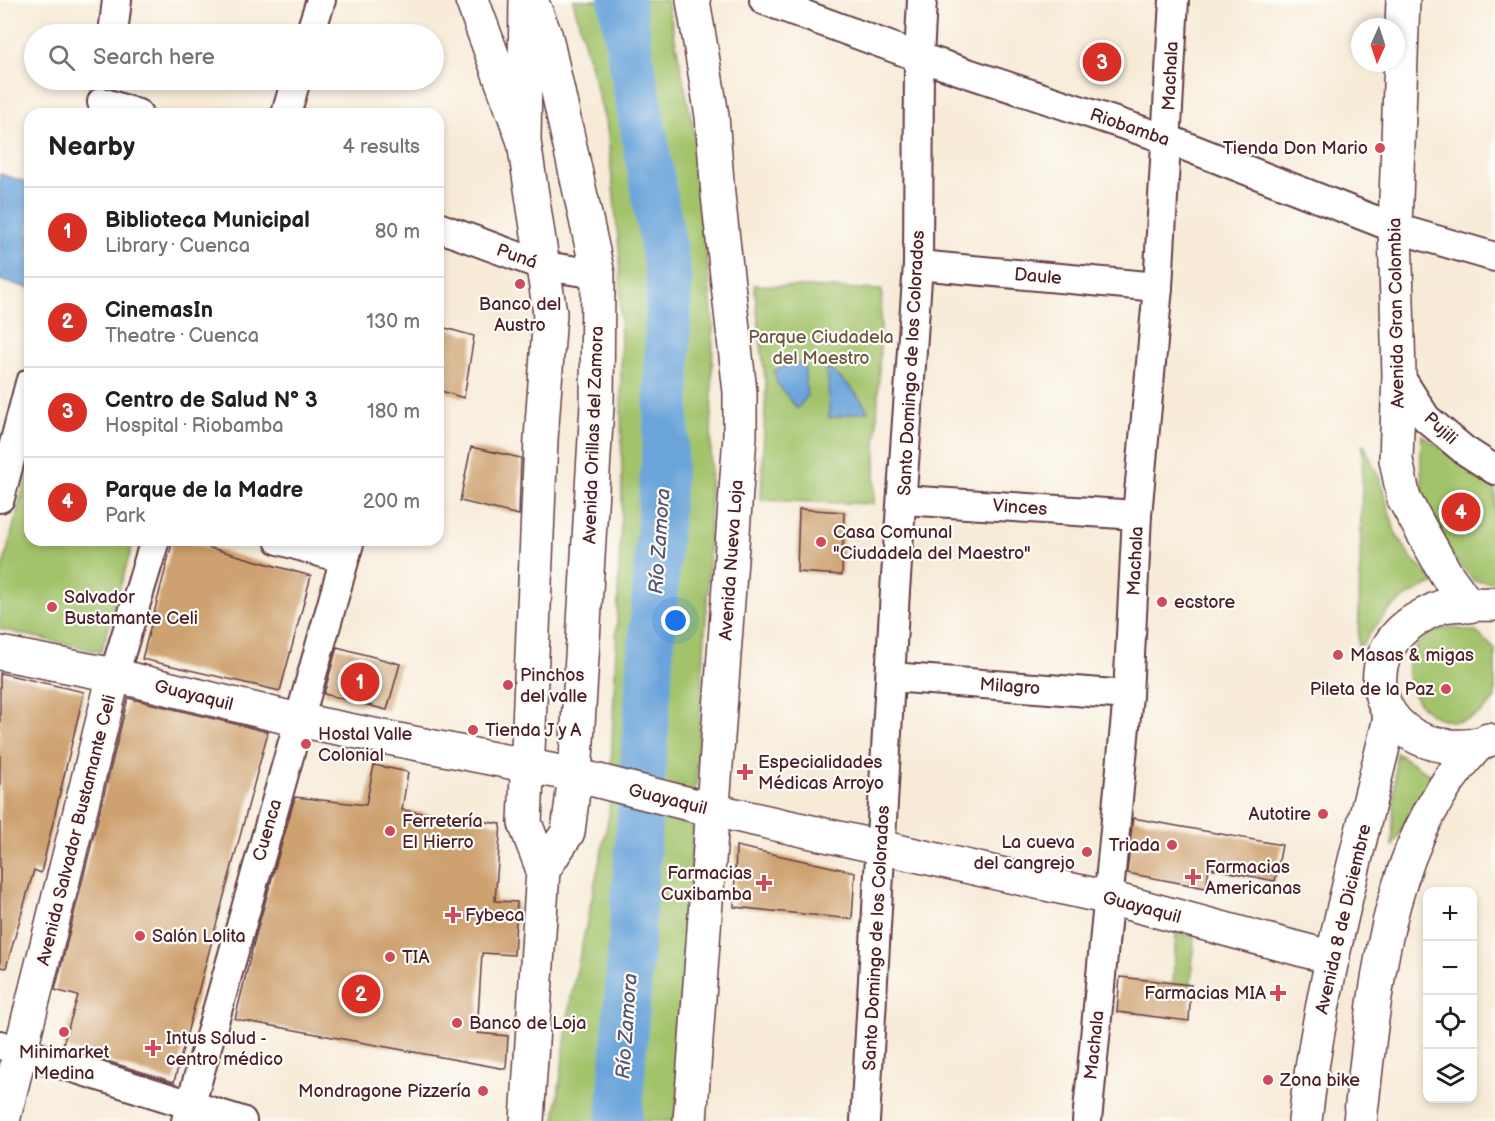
<!DOCTYPE html>
<html lang="en">
<head>
<meta charset="utf-8">
<style>
  :root { --surface:#fff; --page:#f6f6f6; --text:#202124; --muted:#757577; --line:#e0e0e0; --accent:#d93025 }
  body { margin:0; font-family:"Balsamiq Sans",sans-serif; background:var(--page); color:var(--text) }
  .controls { position:absolute; right:18px; bottom:18px; display:grid; overflow:hidden; border-radius:12px; box-shadow:0 3px 9px #0003 }
  .controls button { width:54px; height:54px; display:grid; place-items:center; padding:0; border:0; border-bottom:2px solid var(--line); background:var(--surface); color:var(--text); font:30px sans-serif }
  .compass { position:absolute; left:1351px; top:18px; width:54px; height:54px; border-radius:50%; background:var(--surface); box-shadow:0 3px 9px #0003; rotate:183deg }
  .you { position:absolute; left:676px; top:621px; width:21px; height:21px; margin:-15px; border:4px solid #fff; border-radius:50%; background:#1a73e8; box-shadow:0 0 0 9px #1a73e833 }
  .badge { display:grid; place-items:center; width:39px; height:39px; border-radius:50%; background:var(--accent); color:#fff; font-size:20px; font-weight:700 }
  .pin { position:absolute; translate:-50% -50%; border:3px solid #fff; box-shadow:0 2px 6px #0006 }
  .list { margin:0; padding:0; list-style:none }
  h2 { display:flex; justify-content:space-between; align-items:center; height:78px; margin:0; padding:0 24px; font-size:26px }
  h2 small { font-size:20px; font-weight:400; color:var(--muted) }
  .list li { display:grid; grid-template-columns:39px 1fr auto; gap:18px; align-items:center; box-sizing:border-box; height:90px; padding:0 24px; border-top:2px solid var(--line) }
  .list b { display:block; font-size:22px; white-space:nowrap }
  .list p { margin:0; font-size:20px; white-space:nowrap; color:var(--muted) }
  .list em { font-size:20px; font-style:normal; color:var(--muted) }
  .icon { flex:none; width:33px; height:33px; fill:none; stroke:currentColor; stroke-width:2; stroke-linecap:round; stroke-linejoin:round }
  .map { position:relative; flex:none; width:1495px; height:1121px; overflow:hidden }
  .search { position:absolute; background:var(--surface); box-shadow:0 3px 9px #0003; left:24px; top:24px; width:420px; height:66px; display:flex; align-items:center; gap:15px; box-sizing:border-box; padding:0 21px; border-radius:33px; color:var(--muted); font-size:22px }
  .panel { position:absolute; background:var(--surface); box-shadow:0 3px 9px #0003; left:24px; top:108px; width:420px; height:438px; border-radius:18px }
  .map>svg:first-child { display:block }
</style>
</head>
<body>
<div class="map">
<svg width="1495" height="1121" viewBox="0 0 1495 1121">
  <rect width="100%" height="100%" fill="#fdfcf7"/>
  <filter id="ink" filterUnits="userSpaceOnUse"><feTurbulence type="fractalNoise" baseFrequency=".0167" numOctaves="2"/><feDisplacementMap in="SourceGraphic" scale="12" xChannelSelector="R" yChannelSelector="G"/><feConvolveMatrix kernelMatrix="1 2 1 2 8 2 1 2 1" color-interpolation-filters="sRGB"/></filter>
  <filter id="wash" filterUnits="userSpaceOnUse"><feTurbulence type="fractalNoise" baseFrequency=".008" numOctaves="4" result="noise"/><feDisplacementMap in="SourceGraphic" scale="24" xChannelSelector="R" yChannelSelector="G"/><feGaussianBlur stdDeviation="1.35" result="paint"/><feColorMatrix in="noise" values="0 0 0 0 0 0 0 0 0 0 0 0 0 0 0 0 0 1.4 0 .05"/><feComposite in="paint" operator="in"/></filter>
  <g filter="url(#wash)">
    <rect width="100%" height="100%" fill="#f7ebd8"/>
    <!-- green -->
    <g fill="#a3c36b" stroke="#76714b" stroke-width="1.5">
      <path d="M 573,0 L 667,0 L 696,141 L 713,324 L 709,566 L 676,1121 L 555,1121 L 570,1003 L 609,816 L 622,498 L 620,258 L 607,128 Z"/>
      <path d="M 754,285 L 882,290 L 874,504 L 761,500 L 766,386 Z"/>
      <path d="M 1422,435 L 1495,484 L 1495,582 L 1474,581 C 1465,569 1453,558 1444,546 C 1421,513 1419,474 1422,435 Z"/>
      <path d="M 1363,443 L 1381,482 L 1395,532 L 1411,558 L 1436,583 C 1393,598 1384,615 1358,650 Z"/>
      <path d="M 30,462 L 30,540 L 134,540 L 101,652 L 0,629 L 0,578 Z"/>
      <path d="M 1450,627 L 1476,632 L 1495,649 L 1495,699 C 1436,770 1358,650 1450,627 Z"/>
      <path d="M 1396,753 L 1433,776 L 1392,847 Z"/>
      <path d="M 1176,933 L 1194,937 L 1191,985 L 1173,983 Z"/>
    </g>
    <!-- water -->
    <g fill="#6aa4da" stroke="#5a6282" stroke-width="1.5">
      <path d="M 0,174 L 30,183 L 29,288 L 0,280 Z"/>
      <path d="M 804,363 L 807,396 L 797,409 L 777,383 L 774,371 L 789,364 Z"/>
      <path d="M 824,366 C 844,379 856,391 868,411 L 829,418 L 828,378 Z"/>
    </g>
    <g fill="none" stroke-linecap="round" stroke-linejoin="round">
      <!-- river -->
      <path stroke="#6aa4da" stroke-width="46" d="M 619,1121 L 666,429 L 669,280 L 621,0"/>
    </g>
    <g id="blocks">
      <!-- building -->
      <g fill="#cea16f">
        <path d="M 438,326 L 474,336 L 464,398 L 438,390 Z"/>
        <path d="M 471,447 L 521,458 L 519,515 L 460,501 Z"/>
        <path d="M 799,509 L 844,512 L 842,575 L 797,572 Z"/>
        <path d="M 173,540 L 182,540 L 311,576 L 280,691 L 142,659 Z"/>
        <path d="M 337,647 L 400,664 L 387,710 L 324,694 Z"/>
        <path d="M 0,673 L 84,692 L 41,873 L 34,870 L 6,968 L 0,967 Z"/>
        <path d="M 128,698 L 268,732 L 174,1082 L 62,1047 L 78,996 L 55,990 Z"/>
        <path d="M 374,765 L 408,772 L 402,810 L 501,824 L 495,901 L 517,902 L 514,955 L 482,953 L 477,1033 L 508,1036 L 506,1069 L 235,1019 L 255,938 L 295,797 L 366,805 Z"/>
        <path d="M 1133,818 L 1282,845 L 1275,881 L 1209,868 L 1206,888 L 1127,873 Z"/>
        <path d="M 736,846 L 855,872 L 852,919 L 734,907 Z"/>
        <path d="M 1120,977 L 1191,985 L 1189,1021 L 1117,1012 Z"/>
      </g>
    </g>
  </g>
  <g filter="url(#ink)">
    <use href="#blocks" fill-opacity="0" stroke="#643e45" stroke-width="1.5"/>
    <g fill="none" stroke-linecap="round" stroke-linejoin="round">
      <!-- street casing -->
      <g stroke="#643e45" stroke-width="32">
        <g id="street">
          <path d="M 764,0 L 919,57 L 1167,139 L 1395,228 L 1495,257"/>
          <path d="M 113,34 L 117,0"/>
          <path d="M 310,34 L 321,0"/>
          <path d="M 102,102 L 138,114"/>
          <path d="M 286,114 L 296,80"/>
          <path d="M 438,227 L 544,266 L 598,274"/>
          <path d="M 918,265 L 1158,287"/>
          <path d="M 1399,375 L 1426,418 L 1464,450 L 1495,470"/>
          <path d="M 0,498 L 30,383"/>
          <path d="M 903,500 L 1137,515"/>
          <path d="M 279,540 L 344,559"/>
          <path d="M 114,675 L 155,540"/>
          <path d="M 891,677 L 1128,695"/>
          <path d="M 0,1045 L 242,1121"/>
          <path d="M 186,1121 L 350,540"/>
          <path d="M 865,1121 L 895,591 L 918,265 L 919,57 L 922,0"/>
          <path d="M 1087,1121 L 1128,695 L 1137,515 L 1158,287 L 1174,0"/>
        </g>
      </g>
      <!-- secondary casing -->
      <g stroke="#643e45" stroke-width="36">
        <g id="secondary">
          <path d="M 472,0 L 523,139"/>
          <path d="M 531,0 L 546,37 L 598,274 L 597,405 L 575,775 L 568,832 L 543,870"/>
          <path d="M 1403,0 L 1395,228 L 1399,375 L 1396,460 L 1404,499 L 1446,574 L 1469,606"/>
          <path d="M 0,653 L 114,675 L 298,720 L 575,775 L 713,810 L 1109,898 L 1333,958"/>
          <path d="M 3,1121 L 114,675"/>
        </g>
      </g>
      <!-- primary casing -->
      <g stroke="#643e45" stroke-width="36">
        <g id="primary">
          <path d="M 526,0 L 524,142 L 550,313 L 541,439 L 525,823 L 543,870 L 527,1121"/>
          <path d="M 1488,740 C 1476,747 1463,747 1449,746 C 1376,740 1354,659 1415,620 C 1424,615 1435,608 1444,606 C 1460,603 1479,605 1495,604"/>
          <path d="M 690,1121 L 740,436 L 740,392 L 718,195 L 712,116 L 693,0"/>
          <path d="M 1305,1121 C 1320,985 1358,851 1390,718"/>
          <path d="M 1360,1121 C 1375,994 1384,842 1478,745"/>
        </g>
      </g>
      <!-- street -->
      <use href="#street" stroke="#fff" stroke-width="28"/>
      <!-- secondary -->
      <use href="#secondary" stroke="#fff" stroke-width="33"/>
      <!-- primary -->
      <use href="#primary" stroke="#fff" stroke-width="33"/>
    </g>
  </g>
  <!-- markers -->
  <g fill="#d1495b" stroke="#fdfcf7" stroke-width="2">
    <circle cx="1380" cy="148" r="6"/>
    <circle cx="520" cy="284" r="6"/>
    <circle cx="821" cy="542" r="6"/>
    <circle cx="1162" cy="602" r="6"/>
    <circle cx="52" cy="607" r="6"/>
    <circle cx="1338" cy="655" r="6"/>
    <circle cx="508" cy="685" r="6"/>
    <circle cx="1446" cy="689" r="6"/>
    <circle cx="473" cy="730" r="6"/>
    <circle cx="306" cy="744" r="6"/>
    <path d="M742 763h6v6h6v6h-6v6h-6v-6h-6v-6h6z"/>
    <circle cx="1323" cy="814" r="6"/>
    <circle cx="390" cy="831" r="6"/>
    <circle cx="1172" cy="845" r="6"/>
    <circle cx="1087" cy="852" r="6"/>
    <path d="M1190 868h6v6h6v6h-6v6h-6v-6h-6v-6h6z"/>
    <path d="M761 874h6v6h6v6h-6v6h-6v-6h-6v-6h6z"/>
    <path d="M450 906h6v6h6v6h-6v6h-6v-6h-6v-6h6z"/>
    <circle cx="140" cy="936" r="6"/>
    <circle cx="390" cy="957" r="6"/>
    <path d="M1275 984h6v6h6v6h-6v6h-6v-6h-6v-6h6z"/>
    <circle cx="457" cy="1023" r="6"/>
    <circle cx="64" cy="1032" r="6"/>
    <path d="M150 1039h6v6h6v6h-6v6h-6v-6h-6v-6h6z"/>
    <circle cx="1268" cy="1080" r="6"/>
    <circle cx="483" cy="1091" r="6"/>
  </g>
  <g text-anchor="middle" stroke-width="4.5" stroke-linejoin="round" paint-order="stroke">
    <!-- street labels -->
    <g font-size="18" fill="#4a1f2b" stroke="#fdfcf7">
      <text transform="translate(1170 76) rotate(-87)" y="6">Machala</text>
      <text transform="translate(1130 127) rotate(19)" y="6">Riobamba</text>
      <text transform="translate(517 256) rotate(20)" y="6">Puná</text>
      <text transform="translate(1038 276) rotate(5)" y="6">Daule</text>
      <text transform="translate(1396 313) rotate(-91)" y="6">Avenida Gran Colombia</text>
      <text transform="translate(911 363) rotate(-87)" y="6">Santo Domingo de los Colorados</text>
      <text transform="translate(1441 428) rotate(43)" y="6">Pujili</text>
      <text transform="translate(593 435) rotate(-88)" y="6">Avenida Orillas del Zamora</text>
      <text transform="translate(1020 507) rotate(4)" y="6">Vinces</text>
      <text transform="translate(731 560) rotate(-86)" y="6">Avenida Nueva Loja</text>
      <text transform="translate(1135 561) rotate(-87)" y="6">Machala</text>
      <text transform="translate(1010 686) rotate(4)" y="6">Milagro</text>
      <text transform="translate(194 695) rotate(14)" y="6">Guayaquil</text>
      <text transform="translate(668 799) rotate(14)" y="6">Guayaquil</text>
      <text transform="translate(76 830) rotate(-76)" y="6">Avenida Salvador Bustamante Celi</text>
      <text transform="translate(267 830) rotate(-74)" y="6">Cuenca</text>
      <text transform="translate(1142 907) rotate(15)" y="6">Guayaquil</text>
      <text transform="translate(1343 919) rotate(-77)" y="6">Avenida 8 de Diciembre</text>
      <text transform="translate(876 938) rotate(-87)" y="6">Santo Domingo de los Colorados</text>
      <text transform="translate(1094 1045) rotate(-84)" y="6">Machala</text>
    </g>
    <!-- poi labels -->
    <g font-size="18" fill="#4a1f2b" stroke="#fdfcf7" text-anchor="start">
      <text x="1368" y="154" text-anchor="end">Tienda Don Mario</text>
      <text x="520" y="310" text-anchor="middle">Banco del<tspan x="520" dy="21">Austro</tspan></text>
      <text x="833" y="538">Casa Comunal<tspan x="833" dy="21">"Ciudadela del Maestro"</tspan></text>
      <text x="64" y="603">Salvador<tspan x="64" dy="21">Bustamante Celi</tspan></text>
      <text x="1174" y="608">ecstore</text>
      <text x="1350" y="661">Masas &amp; migas</text>
      <text x="520" y="681">Pinchos<tspan x="520" dy="21">del valle</tspan></text>
      <text x="1434" y="695" text-anchor="end">Pileta de la Paz</text>
      <text x="485" y="736">Tienda J y A</text>
      <text x="318" y="740">Hostal Valle<tspan x="318" dy="21">Colonial</tspan></text>
      <text x="758" y="768">Especialidades<tspan x="758" dy="21">Médicas Arroyo</tspan></text>
      <text x="1311" y="820" text-anchor="end">Autotire</text>
      <text x="402" y="827">Ferretería<tspan x="402" dy="21">El Hierro</tspan></text>
      <text x="1075" y="848" text-anchor="end">La cueva<tspan x="1075" dy="21">del cangrejo</tspan></text>
      <text x="1160" y="851" text-anchor="end">Triada</text>
      <text x="1205" y="873">Farmacias<tspan x="1205" dy="21">Americanas</tspan></text>
      <text x="752" y="879" text-anchor="end">Farmacias<tspan x="752" dy="21">Cuxibamba</tspan></text>
      <text x="465" y="921">Fybeca</text>
      <text x="152" y="942">Salón Lolita</text>
      <text x="402" y="963">TIA</text>
      <text x="1266" y="999" text-anchor="end">Farmacias MIA</text>
      <text x="469" y="1029">Banco de Loja</text>
      <text x="166" y="1044">Intus Salud -<tspan x="166" dy="21">centro médico</tspan></text>
      <text x="64" y="1058" text-anchor="middle">Minimarket<tspan x="64" dy="21">Medina</tspan></text>
      <text x="1280" y="1086">Zona bike</text>
      <text x="471" y="1097" text-anchor="end">Mondragone Pizzería</text>
    </g>
    <!-- park labels -->
    <g font-size="18" fill="#695841" stroke="#fdfcf7">
      <text x="821" y="343">Parque Ciudadela<tspan x="821" dy="21">del Maestro</tspan></text>
    </g>
    <!-- water labels -->
    <g font-size="20" font-style="italic" fill="#575471" stroke="#fdfcf7">
      <text transform="translate(659 541) rotate(-86)" y="7">Río Zamora</text>
      <text transform="translate(626 1026) rotate(-86)" y="7">Río Zamora</text>
    </g>
  </g>
</svg>
<div class="controls">
<button>+</button>
<button>−</button>
<button><svg class="icon" aria-label="locate" viewBox="0 0 24 24"><circle cx="12" cy="12" r="6"/><path d="M12 2v4M12 18v4M2 12h4M18 12h4"/></svg></button>
<button><svg class="icon" aria-label="layers" viewBox="0 0 24 24"><path d="M12 4l9 5-9 5-9-5zM3 14l9 5 9-5"/></svg></button>
</div>
<svg class="compass" viewBox="-18 -18 36 36"><path d="M0-13l5 13h-10z" fill="#e53935"/><path d="M0 13l5-13h-10z" fill="#757577"/></svg>
<div class="you"></div>
<div class="pin badge" style="left:360px;top:682px">1</div>
<div class="pin badge" style="left:361px;top:994px">2</div>
<div class="pin badge" style="left:1102px;top:62px">3</div>
<div class="pin badge" style="left:1461px;top:512px">4</div>
<div class="search"><svg class="icon" aria-label="search" viewBox="0 0 24 24"><circle cx="10" cy="10" r="6"/><path d="M15 15l6 6"/></svg>Search here</div>
<section class="panel">
<h2>Nearby<small>4 results</small></h2>
<ul class="list">
<li><span class="badge">1</span><div><b>Biblioteca Municipal</b><p>Library · Cuenca</p></div><em>80 m</em></li>
<li><span class="badge">2</span><div><b>CinemasIn</b><p>Theatre · Cuenca</p></div><em>130 m</em></li>
<li><span class="badge">3</span><div><b>Centro de Salud Nº 3</b><p>Hospital · Riobamba</p></div><em>180 m</em></li>
<li><span class="badge">4</span><div><b>Parque de la Madre</b><p>Park</p></div><em>200 m</em></li>
</ul>
</section>
</div>
</body>
</html>
